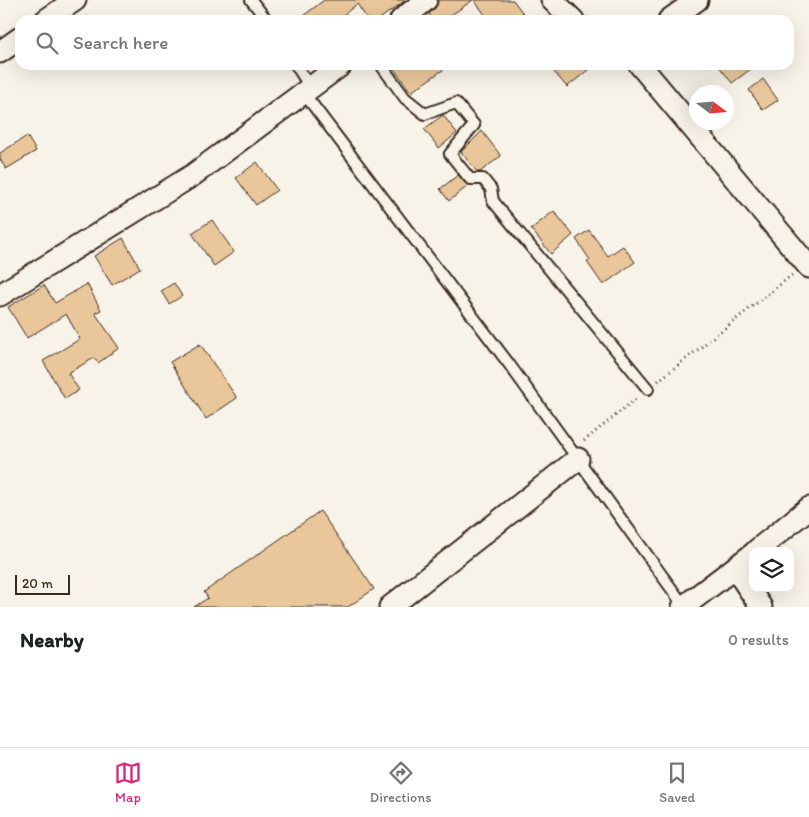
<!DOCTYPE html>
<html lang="en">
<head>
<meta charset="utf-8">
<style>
  :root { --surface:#fff; --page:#f6f6f6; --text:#202124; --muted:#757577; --line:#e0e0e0; --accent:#db2777 }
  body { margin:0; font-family:Itim,sans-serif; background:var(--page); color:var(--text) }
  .controls { position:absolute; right:15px; bottom:15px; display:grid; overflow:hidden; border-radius:10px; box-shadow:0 5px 20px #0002 }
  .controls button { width:45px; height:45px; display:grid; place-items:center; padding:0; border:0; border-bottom:1px solid var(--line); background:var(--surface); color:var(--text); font:25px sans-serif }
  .compass { position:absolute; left:689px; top:85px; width:45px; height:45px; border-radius:50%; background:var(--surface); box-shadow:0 5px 20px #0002; rotate:106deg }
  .scale { position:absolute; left:15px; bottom:12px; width:55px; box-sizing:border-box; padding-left:5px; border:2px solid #3b2a1e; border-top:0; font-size:14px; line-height:18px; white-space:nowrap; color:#3b2a1e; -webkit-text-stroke:4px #f7f3e8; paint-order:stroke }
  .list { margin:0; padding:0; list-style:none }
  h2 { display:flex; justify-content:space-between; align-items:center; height:65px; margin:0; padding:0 20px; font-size:21px }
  h2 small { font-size:16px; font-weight:400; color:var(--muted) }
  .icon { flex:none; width:28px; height:28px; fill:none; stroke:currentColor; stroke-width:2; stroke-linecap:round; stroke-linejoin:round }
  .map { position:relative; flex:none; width:809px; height:607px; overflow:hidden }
  .search { position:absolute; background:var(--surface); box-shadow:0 5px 20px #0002; left:15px; right:15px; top:15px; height:55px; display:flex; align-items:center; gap:12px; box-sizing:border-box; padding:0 18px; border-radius:15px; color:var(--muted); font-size:19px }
  .sheet { height:140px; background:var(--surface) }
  nav { display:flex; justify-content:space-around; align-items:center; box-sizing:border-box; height:70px; border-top:1px solid var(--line); background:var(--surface); font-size:14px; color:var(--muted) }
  nav a { display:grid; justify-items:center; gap:2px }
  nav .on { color:var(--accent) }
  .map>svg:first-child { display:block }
</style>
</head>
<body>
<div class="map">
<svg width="809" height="607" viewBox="0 0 809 607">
  <rect width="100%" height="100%" fill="#f7f3e8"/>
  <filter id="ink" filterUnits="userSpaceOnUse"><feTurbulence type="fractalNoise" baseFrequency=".02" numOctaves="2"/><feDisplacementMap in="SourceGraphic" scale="10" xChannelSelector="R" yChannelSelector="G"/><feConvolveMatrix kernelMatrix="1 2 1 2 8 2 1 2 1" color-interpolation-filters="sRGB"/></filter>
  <g filter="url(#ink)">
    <!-- building -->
    <g fill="#eac69b" stroke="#3b2a1e">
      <path d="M 324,0 L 406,0 L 378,20 L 368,20 L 357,4 L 337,20 L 298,20 Z"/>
      <path d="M 438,0 L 473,0 L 444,20 L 433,20 L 429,14 L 437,5 Z"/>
      <path d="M 474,0 L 513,0 L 528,20 L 489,20 Z"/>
      <path d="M 391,65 L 450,65 L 411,92 Z"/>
      <path d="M 548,65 L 594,65 L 567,87 Z"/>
      <path d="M 718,65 L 756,65 L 732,83 Z"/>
      <path d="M 763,79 L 778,100 L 763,110 L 749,90 Z"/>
      <path d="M 443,115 L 457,133 L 439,148 L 424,129 Z"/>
      <path d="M 482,131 L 501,156 L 480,172 L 477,172 L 461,152 Z"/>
      <path d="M 27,136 L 36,151 L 6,169 L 0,159 L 0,153 Z"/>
      <path d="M 257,162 L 277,190 L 256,205 L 236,178 Z"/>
      <path d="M 458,175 L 468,186 L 449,201 L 440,189 Z"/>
      <path d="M 554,211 L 573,235 L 551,254 L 531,229 Z"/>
      <path d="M 212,220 L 234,252 L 214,266 L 192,233 Z"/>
      <path d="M 589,230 L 608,256 L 623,246 L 635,262 L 603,285 L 587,262 L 590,260 L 576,239 Z"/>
      <path d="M 123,238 L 140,268 L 112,285 L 94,256 Z"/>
      <path d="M 174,283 L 182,296 L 169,304 L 161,291 Z"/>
      <path d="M 87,284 L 101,310 L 95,313 L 119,348 L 98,363 L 94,358 L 68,373 L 79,390 L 65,399 L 43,361 L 80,339 L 66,314 L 27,338 L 8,307 L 44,285 L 55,303 Z"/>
      <path d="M 200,344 L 237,398 L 206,419 L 170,362 Z"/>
      <path d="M 320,511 L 374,589 L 348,607 L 194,607 L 208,598 L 204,592 Z"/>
    </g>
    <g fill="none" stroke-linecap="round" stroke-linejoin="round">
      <!-- service casing -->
      <g stroke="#3b2a1e" stroke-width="14">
        <g id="service">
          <path d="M 251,0 L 267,20"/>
          <path d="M 296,65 L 310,87"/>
          <path d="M 381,65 L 405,98 L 425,114 L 456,103 L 474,125 L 450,154 L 470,179 L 483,179 L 491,189 L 493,201 L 648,389"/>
          <path d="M 303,92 L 509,364 L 684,606"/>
        </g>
      </g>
      <!-- minor casing -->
      <g stroke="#3b2a1e" stroke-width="25">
        <g id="minor">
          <path d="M 552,0 L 573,20"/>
          <path d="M 46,20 L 75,0"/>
          <path d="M 401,20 L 426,0"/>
          <path d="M 669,20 L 697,0"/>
          <path d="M 0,52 L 20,38"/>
          <path d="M 640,65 L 809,267"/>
          <path d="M 0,295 L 193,175 L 341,65"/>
          <path d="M 756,551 L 809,508"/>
          <path d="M 735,568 L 761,607"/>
          <path d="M 390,607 L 578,459"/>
          <path d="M 683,607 L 753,554"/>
        </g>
      </g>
      <!-- path -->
      <g stroke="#3b2a1e" stroke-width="3" stroke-dasharray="1 4" stroke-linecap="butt">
        <path d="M 658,381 L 792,275"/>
        <path d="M 584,441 L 637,398"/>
      </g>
      <!-- service -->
      <use href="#service" stroke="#f7f3e8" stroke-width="10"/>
      <!-- minor -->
      <use href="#minor" stroke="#f7f3e8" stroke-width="21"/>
    </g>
  </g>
</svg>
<div class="controls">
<button><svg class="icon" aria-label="layers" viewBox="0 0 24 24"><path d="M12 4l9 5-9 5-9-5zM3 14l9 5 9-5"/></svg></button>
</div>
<svg class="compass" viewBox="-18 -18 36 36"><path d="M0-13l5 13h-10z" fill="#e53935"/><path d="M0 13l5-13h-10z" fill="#757577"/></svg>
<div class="scale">20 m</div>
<div class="search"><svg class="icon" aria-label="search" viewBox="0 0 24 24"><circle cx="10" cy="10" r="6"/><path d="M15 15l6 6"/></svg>Search here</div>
</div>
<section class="sheet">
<h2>Nearby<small>0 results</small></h2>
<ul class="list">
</ul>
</section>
<nav>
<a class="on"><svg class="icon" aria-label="map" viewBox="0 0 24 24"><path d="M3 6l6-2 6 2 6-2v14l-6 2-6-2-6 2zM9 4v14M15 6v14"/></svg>Map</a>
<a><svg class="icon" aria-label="directions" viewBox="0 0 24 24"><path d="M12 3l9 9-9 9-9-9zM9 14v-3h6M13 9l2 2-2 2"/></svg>Directions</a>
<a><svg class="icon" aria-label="saved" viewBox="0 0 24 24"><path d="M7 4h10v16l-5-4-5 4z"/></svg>Saved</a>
</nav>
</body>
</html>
